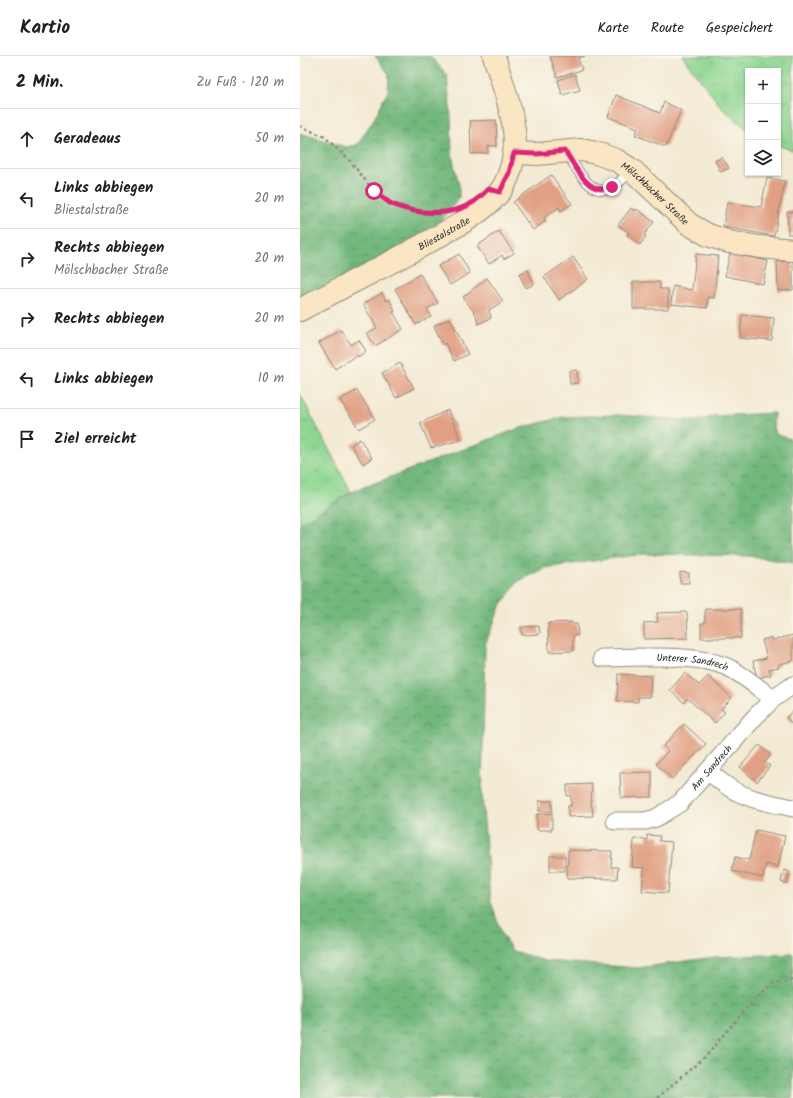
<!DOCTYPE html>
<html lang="de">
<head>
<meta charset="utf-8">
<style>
  :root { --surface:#fff; --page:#f6f6f6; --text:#202124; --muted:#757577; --line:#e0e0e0 }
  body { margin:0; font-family:Kalam,sans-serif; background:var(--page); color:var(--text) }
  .controls { position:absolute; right:12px; top:12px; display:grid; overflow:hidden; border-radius:0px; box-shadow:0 1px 3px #0004 }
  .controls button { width:36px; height:36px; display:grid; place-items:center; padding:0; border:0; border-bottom:1px solid var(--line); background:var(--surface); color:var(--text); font:20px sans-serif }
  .stop { position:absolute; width:12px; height:12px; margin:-9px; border:3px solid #db2777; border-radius:50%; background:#fff }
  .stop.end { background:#db2777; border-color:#fff; box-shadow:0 1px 4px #0008 }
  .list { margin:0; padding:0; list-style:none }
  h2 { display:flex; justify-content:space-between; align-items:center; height:52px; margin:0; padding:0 16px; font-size:17px }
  h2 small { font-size:13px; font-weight:400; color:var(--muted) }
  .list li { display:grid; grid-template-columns:26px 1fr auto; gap:12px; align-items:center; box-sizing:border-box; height:60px; padding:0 16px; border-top:1px solid var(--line) }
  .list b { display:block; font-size:15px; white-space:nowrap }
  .list p { margin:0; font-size:13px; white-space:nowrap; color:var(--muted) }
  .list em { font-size:13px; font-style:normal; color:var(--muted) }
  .icon { flex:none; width:22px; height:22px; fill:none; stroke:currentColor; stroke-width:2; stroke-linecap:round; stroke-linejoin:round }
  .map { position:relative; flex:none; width:493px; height:1042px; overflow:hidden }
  header { display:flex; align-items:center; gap:24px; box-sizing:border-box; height:56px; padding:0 20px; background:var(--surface); border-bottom:1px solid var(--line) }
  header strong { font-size:19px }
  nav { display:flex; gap:22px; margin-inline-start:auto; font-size:14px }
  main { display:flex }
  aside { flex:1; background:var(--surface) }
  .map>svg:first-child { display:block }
</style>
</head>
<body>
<header>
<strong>Kartio</strong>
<nav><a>Karte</a><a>Route</a><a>Gespeichert</a></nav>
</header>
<main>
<aside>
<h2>2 Min.<small>Zu Fuß · 120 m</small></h2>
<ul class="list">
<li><svg class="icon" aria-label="ahead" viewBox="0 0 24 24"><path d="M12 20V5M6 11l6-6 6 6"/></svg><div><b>Geradeaus</b></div><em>50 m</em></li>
<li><svg class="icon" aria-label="left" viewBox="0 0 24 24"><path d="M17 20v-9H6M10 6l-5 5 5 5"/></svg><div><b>Links abbiegen</b><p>Bliestalstraße</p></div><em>20 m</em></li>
<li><svg class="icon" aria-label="right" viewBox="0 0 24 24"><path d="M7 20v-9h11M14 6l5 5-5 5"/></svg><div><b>Rechts abbiegen</b><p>Mölschbacher Straße</p></div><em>20 m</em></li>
<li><svg class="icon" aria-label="right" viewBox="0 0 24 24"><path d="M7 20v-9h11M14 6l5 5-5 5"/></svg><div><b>Rechts abbiegen</b></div><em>20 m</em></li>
<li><svg class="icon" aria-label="left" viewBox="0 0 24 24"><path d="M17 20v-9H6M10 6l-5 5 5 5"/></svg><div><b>Links abbiegen</b></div><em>10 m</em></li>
<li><svg class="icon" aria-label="arrive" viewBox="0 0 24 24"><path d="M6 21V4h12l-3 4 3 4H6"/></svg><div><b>Ziel erreicht</b></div></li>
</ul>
</aside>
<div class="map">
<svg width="493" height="1042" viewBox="0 0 493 1042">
  <defs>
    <pattern id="grass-tufts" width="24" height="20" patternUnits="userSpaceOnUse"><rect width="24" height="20" fill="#8ed691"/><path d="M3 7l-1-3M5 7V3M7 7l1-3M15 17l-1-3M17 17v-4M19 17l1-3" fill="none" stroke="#7bb87d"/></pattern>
    <pattern id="forest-crowns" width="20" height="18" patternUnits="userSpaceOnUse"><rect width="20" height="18" fill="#72b77b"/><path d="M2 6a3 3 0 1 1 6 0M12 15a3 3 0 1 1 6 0" fill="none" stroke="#5e9565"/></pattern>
  </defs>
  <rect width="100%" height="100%" fill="#fbf7ec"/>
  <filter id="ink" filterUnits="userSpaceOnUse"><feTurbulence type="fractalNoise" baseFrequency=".025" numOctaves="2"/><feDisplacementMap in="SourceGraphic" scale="8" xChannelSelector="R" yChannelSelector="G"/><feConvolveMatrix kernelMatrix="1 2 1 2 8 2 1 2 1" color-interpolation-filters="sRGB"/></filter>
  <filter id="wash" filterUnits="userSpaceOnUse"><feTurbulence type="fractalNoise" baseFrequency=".012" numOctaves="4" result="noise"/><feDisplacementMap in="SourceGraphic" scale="16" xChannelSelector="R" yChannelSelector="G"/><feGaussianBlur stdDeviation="0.9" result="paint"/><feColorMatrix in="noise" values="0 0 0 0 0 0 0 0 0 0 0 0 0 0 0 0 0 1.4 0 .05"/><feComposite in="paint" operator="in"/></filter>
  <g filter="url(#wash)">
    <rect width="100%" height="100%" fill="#f3ead3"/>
    <!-- grass -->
    <g fill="url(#grass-tufts)" stroke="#5c805e">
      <path d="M 382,0 L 493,0 L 493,95 L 478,89 L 478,15 L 448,15 L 448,74 L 422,52 Z"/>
      <path d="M 0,338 L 51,436 L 0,468 Z"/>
    </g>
    <!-- forest -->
    <g fill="url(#forest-crowns)" stroke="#4e7153">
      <path d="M 75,0 L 130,0 L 147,19 L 151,62 L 152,100 L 159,129 L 159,142 L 140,166 L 104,188 L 0,245 L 0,77 L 46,91 L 57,89 L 74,63 L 88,35 L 89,18 Z"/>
      <path d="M 474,357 L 473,372 L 476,378 L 493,384 L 493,507 L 449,500 L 343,498 L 244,512 L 217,526 L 200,551 L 185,589 L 182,739 L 190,843 L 202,879 L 213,895 L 245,905 L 338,912 L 414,901 L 493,898 L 493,1042 L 0,1042 L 0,468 L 51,436 L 217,373 L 263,361 L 318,359 L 398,365 L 414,360 Z"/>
    </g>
    <g id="blocks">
      <!-- building -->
      <g fill="#e1a083">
        <path d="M 250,0 L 285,0 L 278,2 L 282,14 L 257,21 Z"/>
        <path d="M 275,18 L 280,34 L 262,39 L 258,24 Z"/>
        <path d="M 316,39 L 360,57 L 364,46 L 381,54 L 366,91 L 335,79 L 338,72 L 308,61 Z"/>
        <path d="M 196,64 L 197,90 L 188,90 L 188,97 L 171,98 L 170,65 Z"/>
        <path d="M 422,101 L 429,112 L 421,116 L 415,105 Z"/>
        <path d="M 251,119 L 272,148 L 261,155 L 259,151 L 244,162 L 246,165 L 233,174 L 213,146 Z"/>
        <path d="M 467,122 L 485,125 L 474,180 L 423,171 L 427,146 L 461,151 Z"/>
        <path d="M 331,152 L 335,155 L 337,153 L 354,166 L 344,179 L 346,180 L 340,189 L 327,179 L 329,177 L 318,169 Z"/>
        <path d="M 493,155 L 493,178 L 488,178 L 487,156 Z"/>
        <path d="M 199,175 L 214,197 L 204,203 L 202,199 L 189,208 L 177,190 Z"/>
        <path d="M 430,197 L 468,205 L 463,228 L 425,220 Z"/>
        <path d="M 159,198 L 170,217 L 150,229 L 138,210 Z"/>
        <path d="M 396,198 L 418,200 L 414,242 L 408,241 L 407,252 L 371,248 L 373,230 L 392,234 Z"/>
        <path d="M 273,201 L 288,223 L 259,244 L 244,221 Z"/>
        <path d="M 493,205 L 493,234 L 478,235 L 477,206 Z"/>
        <path d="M 228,214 L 234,228 L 226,232 L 219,218 Z"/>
        <path d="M 120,218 L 138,247 L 127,253 L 131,260 L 116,269 L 95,233 Z"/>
        <path d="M 187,222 L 203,245 L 189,254 L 191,262 L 178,268 L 176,259 L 163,241 Z"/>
        <path d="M 333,226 L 360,226 L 360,233 L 368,233 L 368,253 L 333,253 Z"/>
        <path d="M 82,237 L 86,245 L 89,243 L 95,255 L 93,256 L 103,273 L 75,290 L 67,277 L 77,272 L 63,248 Z"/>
        <path d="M 442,259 L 474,262 L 472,285 L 440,282 Z"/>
        <path d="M 150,262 L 168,298 L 154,305 L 145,287 L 143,289 L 134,270 Z"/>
        <path d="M 41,274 L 51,289 L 59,284 L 66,295 L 58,301 L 57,299 L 35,313 L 19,287 Z"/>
        <path d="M 100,307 L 114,332 L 96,342 L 82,317 Z"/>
        <path d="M 277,314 L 278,327 L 270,328 L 269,315 Z"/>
        <path d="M 57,334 L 75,363 L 59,373 L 40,344 Z"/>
        <path d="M 148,354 L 161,384 L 131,392 L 120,367 Z"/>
        <path d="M 60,383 L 72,402 L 63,408 L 51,389 Z"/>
        <path d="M 380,516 L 389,517 L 389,527 L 380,527 Z"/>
        <path d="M 405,553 L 441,553 L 441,582 L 401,582 L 401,567 L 405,567 Z"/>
        <path d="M 387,556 L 388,582 L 344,583 L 344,567 L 358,566 L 357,557 Z"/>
        <path d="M 272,566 L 272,568 L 277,568 L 278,579 L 273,580 L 273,595 L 249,596 L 248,567 Z"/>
        <path d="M 239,570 L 240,578 L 222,579 L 221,571 Z"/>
        <path d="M 493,579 L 493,605 L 479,608 L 479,611 L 469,613 L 471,619 L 457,622 L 453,605 L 467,602 L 462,584 L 472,581 L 473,584 Z"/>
        <path d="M 385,617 L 399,629 L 408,620 L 432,642 L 421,653 L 425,656 L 415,667 L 387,642 L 384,647 L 370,634 Z"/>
        <path d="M 318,618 L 351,620 L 350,641 L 338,641 L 338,646 L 317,645 Z"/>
        <path d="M 493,655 L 493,670 L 486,661 Z"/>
        <path d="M 384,668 L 406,688 L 372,723 L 356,708 L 368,695 L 363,690 Z"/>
        <path d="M 459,689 L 471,699 L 465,706 L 470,710 L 457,726 L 440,711 Z"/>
        <path d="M 352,716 L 352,741 L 321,742 L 320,717 Z"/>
        <path d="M 292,728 L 291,750 L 292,750 L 293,760 L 268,761 L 268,750 L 271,750 L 271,740 L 267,740 L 267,729 Z"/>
        <rect x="239" y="745" width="13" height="10"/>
        <path d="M 252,757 L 252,774 L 237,774 L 237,758 Z"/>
        <path d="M 456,774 L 485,780 L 478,811 L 466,808 L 463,822 L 432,815 L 435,801 L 449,804 Z"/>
        <path d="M 347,779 L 360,780 L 359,785 L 372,786 L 368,837 L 342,835 L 344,812 L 332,811 L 334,783 L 347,784 Z"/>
        <path d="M 268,794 L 312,795 L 311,811 L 318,811 L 317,823 L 267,822 Z"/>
        <rect x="250" y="800" width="15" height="15"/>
        <path d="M 484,814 L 490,816 L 487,828 L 481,826 Z"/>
      </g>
    </g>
  </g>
  <g filter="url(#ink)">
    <use href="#blocks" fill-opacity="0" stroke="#8f8a7f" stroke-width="1"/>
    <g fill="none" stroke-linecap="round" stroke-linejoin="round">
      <!-- lane casing -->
      <g stroke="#8f8a7f" stroke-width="11">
        <path id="lane" d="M 266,96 C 275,110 292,145 313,131 C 320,126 326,120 332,114"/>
      </g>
      <!-- street casing -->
      <g stroke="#8f8a7f" stroke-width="19">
        <g id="street">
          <path id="s1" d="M 302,602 C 337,602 403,596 433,614 C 447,622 460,633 473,643"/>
          <path d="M 408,715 C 415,721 422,727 430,732 C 449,744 471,747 493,752"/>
          <path id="s2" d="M 315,765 L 345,765 L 356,762 L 380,747 L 454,662 L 473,643 L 493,629"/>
        </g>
      </g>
      <!-- secondary casing -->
      <g stroke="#8f8a7f" stroke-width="24">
        <g id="secondary">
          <path id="s3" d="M 214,97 L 237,98 L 281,94 L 296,97 L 316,104 L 332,114 L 389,168 L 408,179 L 429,186 L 460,191 L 493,194"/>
          <path id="s4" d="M 0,254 C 45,229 92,207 137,181 C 159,169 183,156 199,137 C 207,127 212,110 214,98 C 219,70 202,27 194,0"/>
        </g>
      </g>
      <!-- path -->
      <g stroke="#8f8a7f" stroke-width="2.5" stroke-dasharray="3 3" stroke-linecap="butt">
        <path d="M 0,70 L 25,81 L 50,105 L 74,135 L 92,148 L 115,155 L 141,156"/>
        <path d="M 357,1042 L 407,999 L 453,944 L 474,927 L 493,924"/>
      </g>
      <!-- lane -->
      <use href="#lane" stroke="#fff" stroke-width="9"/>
      <!-- street -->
      <use href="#street" stroke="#fff" stroke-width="17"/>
      <!-- secondary -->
      <use href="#secondary" stroke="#fbe6c3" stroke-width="22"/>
    </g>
  </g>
  <g fill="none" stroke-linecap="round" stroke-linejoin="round" filter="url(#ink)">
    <!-- route -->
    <path stroke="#db2777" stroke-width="5" d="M 74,135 C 80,139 86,145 92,148 C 116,159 155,161 176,144 C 180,141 184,137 188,133 L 200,136 L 209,117 L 214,97 L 237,98 L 265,95 C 277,112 288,141 312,131"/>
  </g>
  <g text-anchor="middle" stroke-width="3" stroke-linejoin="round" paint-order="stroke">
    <!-- street labels -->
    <g font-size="10" fill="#2b2b2b" stroke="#fbf7ec">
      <text dy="4" stroke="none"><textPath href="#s3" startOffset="155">Mölschbacher Straße</textPath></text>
      <text dy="4" stroke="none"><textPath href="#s4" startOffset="163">Bliestalstraße</textPath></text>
      <text dy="4" stroke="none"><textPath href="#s1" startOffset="91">Unterer Sandrech</textPath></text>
      <text dy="4" stroke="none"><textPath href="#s2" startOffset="117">Am Sandrech</textPath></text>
    </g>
  </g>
</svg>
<div class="controls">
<button>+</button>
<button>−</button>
<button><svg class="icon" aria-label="layers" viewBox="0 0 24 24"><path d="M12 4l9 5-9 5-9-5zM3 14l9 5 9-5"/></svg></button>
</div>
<div class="stop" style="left:74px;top:135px"></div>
<div class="stop end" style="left:312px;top:131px"></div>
</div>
</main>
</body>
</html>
